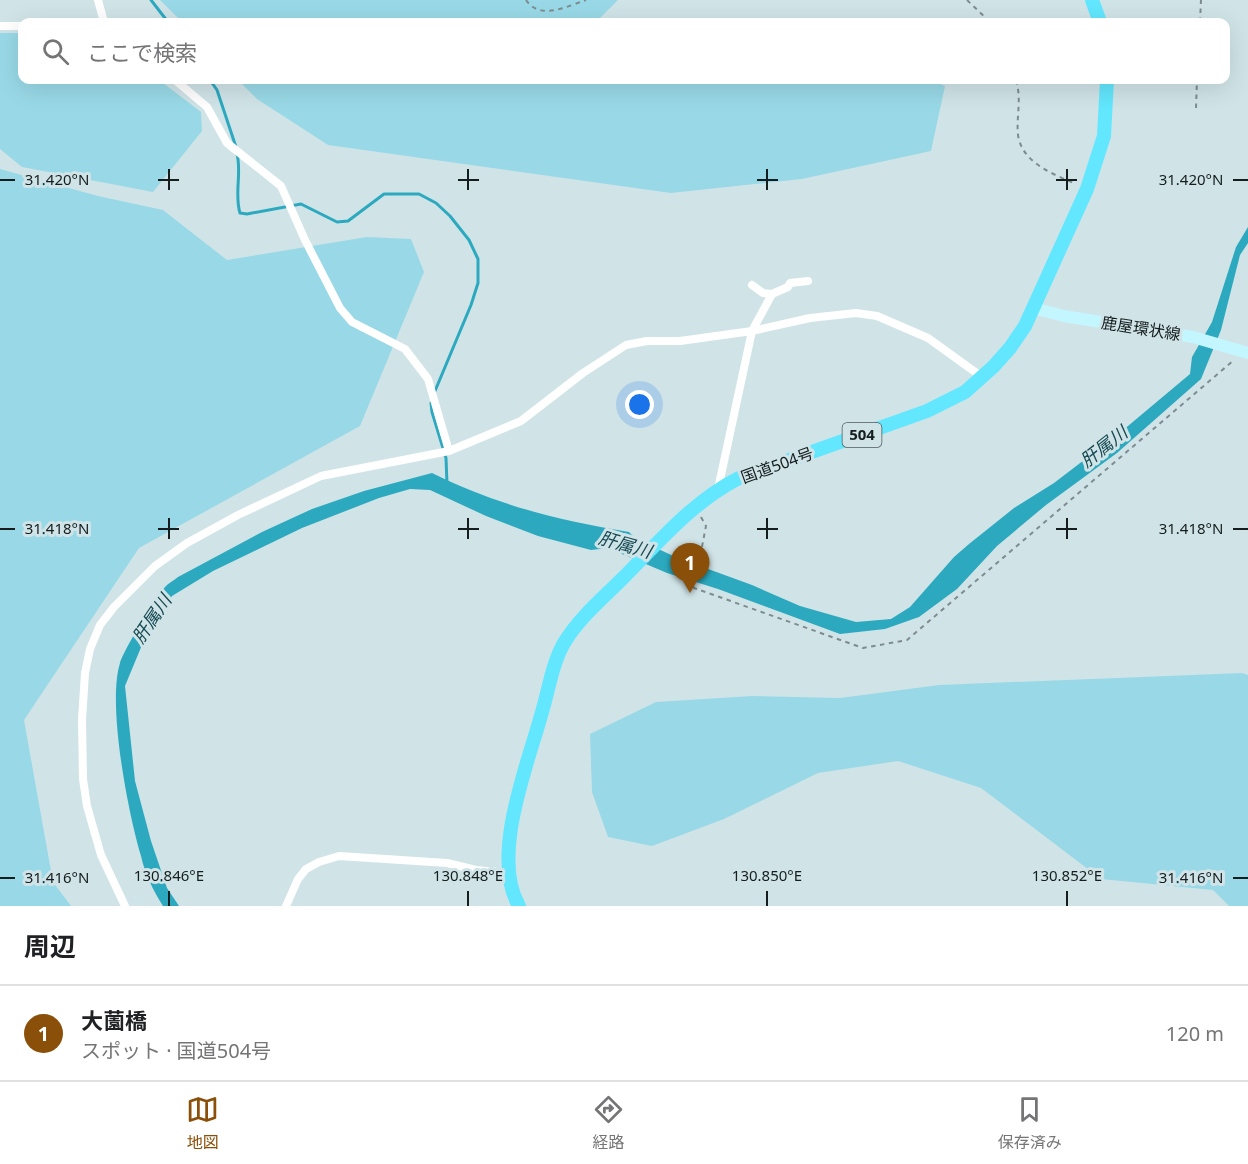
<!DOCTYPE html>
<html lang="ja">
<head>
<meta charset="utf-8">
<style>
  :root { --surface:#fff; --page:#f6f6f6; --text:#202124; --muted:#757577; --line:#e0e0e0; --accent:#8a4f08 }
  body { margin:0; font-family:"Noto Sans","Noto Sans JP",sans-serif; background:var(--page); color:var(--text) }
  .you { position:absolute; left:640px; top:405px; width:21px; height:21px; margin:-15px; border:4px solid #fff; border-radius:50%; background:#1a73e8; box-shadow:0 0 0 9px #1a73e833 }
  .badge { display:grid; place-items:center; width:39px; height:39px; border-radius:50%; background:var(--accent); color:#fff; font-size:20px; font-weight:700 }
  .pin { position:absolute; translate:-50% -50px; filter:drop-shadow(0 2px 3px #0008) }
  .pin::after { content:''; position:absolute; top:32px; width:21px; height:18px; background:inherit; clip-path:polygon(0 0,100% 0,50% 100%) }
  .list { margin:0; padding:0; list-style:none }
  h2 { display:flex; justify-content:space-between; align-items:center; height:78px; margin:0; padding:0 24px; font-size:26px }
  h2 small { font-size:20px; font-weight:400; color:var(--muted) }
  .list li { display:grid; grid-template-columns:39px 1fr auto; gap:18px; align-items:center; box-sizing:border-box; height:96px; padding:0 24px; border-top:2px solid var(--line) }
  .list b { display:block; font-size:22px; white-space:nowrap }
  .list p { margin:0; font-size:20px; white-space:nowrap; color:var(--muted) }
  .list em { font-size:20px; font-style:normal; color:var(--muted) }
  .icon { flex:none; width:33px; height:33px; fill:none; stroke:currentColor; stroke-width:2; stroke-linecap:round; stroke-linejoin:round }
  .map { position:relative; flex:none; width:1248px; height:906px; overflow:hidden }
  .search { position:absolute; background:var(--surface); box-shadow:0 6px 24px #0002; left:18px; right:18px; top:18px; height:66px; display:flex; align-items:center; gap:15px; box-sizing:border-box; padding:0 21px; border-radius:12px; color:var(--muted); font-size:22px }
  .sheet { height:174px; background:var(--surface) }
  nav { display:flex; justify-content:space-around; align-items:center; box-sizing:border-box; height:84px; border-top:2px solid var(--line); background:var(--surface); font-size:16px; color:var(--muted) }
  nav a { display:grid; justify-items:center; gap:3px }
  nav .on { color:var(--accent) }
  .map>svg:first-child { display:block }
</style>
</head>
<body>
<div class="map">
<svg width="1248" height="906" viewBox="0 0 1248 906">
  <rect width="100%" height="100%" fill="#d0e4e8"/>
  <!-- green -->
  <g fill="#99d9e7">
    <path d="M 160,0 L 618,0 L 596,22 L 182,22 Z"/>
    <path d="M 0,33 L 22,33 L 22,80 L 159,80 L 201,112 L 202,131 L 153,192 L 22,167 L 0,149 Z"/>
    <path d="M 238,80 L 540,80 L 540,81 L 930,80 L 945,86 L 931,151 L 802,179 L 671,193 L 328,145 L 257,99 Z"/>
    <path d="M 0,169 L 98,196 L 163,210 L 227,260 L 367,237 L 411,239 L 424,272 L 360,426 L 139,548 L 24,720 L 53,882 L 71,906 L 0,906 Z"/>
    <path d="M 1242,673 L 1248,675 L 1248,906 L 1229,906 L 1213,890 L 1101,879 L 981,788 L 898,761 L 818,773 L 724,819 L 652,846 L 608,837 L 592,792 L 590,734 L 656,702 L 752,696 L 840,698 L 939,685 Z"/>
  </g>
  <!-- water -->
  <path fill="#2ca9bf" d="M 1248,227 L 1248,243 L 1240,255 L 1221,330 L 1201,379 L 1117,453 L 1046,505 L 997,546 L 957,589 L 919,617 L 885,629 L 840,634 L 718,589 L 667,573 L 608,548 L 591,550 L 538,536 L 486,516 L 430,490 L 410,489 L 379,498 L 302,528 L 213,571 L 172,596 L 142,645 L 125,686 L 135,781 L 151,841 L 167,888 L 179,906 L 163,906 C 153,890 145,874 141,856 C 128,812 107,705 120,663 C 124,650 157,594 167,585 C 170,582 175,580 178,577 L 262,532 L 312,509 L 364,491 L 432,473 C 497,505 557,520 629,532 L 636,539 L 678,558 L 752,585 L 800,606 L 856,622 L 891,619 L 910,607 L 954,557 L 969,544 L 1014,508 L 1054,483 L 1122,431 L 1190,374 L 1192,357 L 1212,322 L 1236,247 Z"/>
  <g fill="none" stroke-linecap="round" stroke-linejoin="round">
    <!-- stream -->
    <g stroke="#2ca9bf" stroke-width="3">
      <path d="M 151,0 L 168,22"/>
      <path d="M 210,80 L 217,90 L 236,147"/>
      <path d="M 237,154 C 242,173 234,194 240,213 L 247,214 L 301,204 L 337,222 L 348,221 L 384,194 L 419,194 L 436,203 L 450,216 L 469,240 L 478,259 L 478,283 L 471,305 L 435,391"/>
      <path d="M 431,403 L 432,412 L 446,458 L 447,484"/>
    </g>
    <!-- path -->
    <g stroke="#7e8c8f" stroke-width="2" stroke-dasharray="4.5 4.5" stroke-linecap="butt">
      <path d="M 526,0 C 540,21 568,6 586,0"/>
      <path d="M 967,0 L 990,22"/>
      <path d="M 1200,22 L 1201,0"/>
      <path d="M 1016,80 C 1022,100 1016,117 1018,135 C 1022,163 1053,174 1076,184"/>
      <path d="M 1196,108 L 1197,80"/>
      <path d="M 701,517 L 706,526 L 694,588 L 863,648 L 907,640 L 1234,360"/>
    </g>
    <!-- minor -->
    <g stroke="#fff" stroke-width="8">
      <path d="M 98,0 L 104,22"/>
      <path d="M 0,26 L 22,26"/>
      <path d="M 175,80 L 207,107 L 227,143 L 281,186 L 305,240 L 340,308 L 352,322 L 405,349 L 428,379 L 449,451"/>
      <path d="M 752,285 L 763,293 L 772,294"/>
      <path d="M 718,489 L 752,331 L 772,294 L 788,287 L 790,283 L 808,281"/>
      <path d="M 125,906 L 101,855 L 87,806 L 83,779 L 82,720 L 85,673 L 90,649 L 100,625 L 114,607 L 155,566 L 187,543 L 238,515 L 321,476 L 449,451 L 521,421 L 583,373 L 626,345 L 647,341 L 680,341 L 752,331 L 810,318 L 856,313 L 877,316 L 928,338 L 982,377"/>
      <path d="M 286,906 L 298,879 L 306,869 L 319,862 L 339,856 L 447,863 L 476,870 L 508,873"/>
    </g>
    <!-- secondary -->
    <path stroke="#c4f6ff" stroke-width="12" d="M 1033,308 L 1064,316 L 1193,337 L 1248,353"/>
    <!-- trunk -->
    <g stroke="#62e7fe" stroke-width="14">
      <path d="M 1092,0 L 1100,22"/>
      <path d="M 519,906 C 490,856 528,764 542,712 C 549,689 552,664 564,643 C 579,618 602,599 622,579 C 659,542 692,502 739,478 L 927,411 L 965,392 L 993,367 L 1010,348 L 1025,326 L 1087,189 L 1104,136 L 1107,80"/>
    </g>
  </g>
  <!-- ticks -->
  <path fill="none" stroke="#151d1e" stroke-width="2" d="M 169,169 L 169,190M 468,169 L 468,190M 767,169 L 767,190M 1067,169 L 1067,190M 0,180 L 15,180M 158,180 L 179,180M 458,180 L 479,180M 757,180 L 778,180M 1056,180 L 1077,180M 1233,180 L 1248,180M 169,518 L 169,539M 468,518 L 468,539M 767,518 L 767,539M 1067,518 L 1067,539M 0,529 L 15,529M 158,529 L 179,529M 458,529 L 479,529M 757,529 L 778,529M 1056,529 L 1077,529M 1233,529 L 1248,529M 0,878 L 15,878M 1233,878 L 1248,878M 169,891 L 169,906M 468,891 L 468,906M 767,891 L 767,906M 1067,891 L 1067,906"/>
  <g text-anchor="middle" stroke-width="6" stroke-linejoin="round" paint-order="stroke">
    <!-- shield labels -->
    <rect fill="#d0e4e8" stroke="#4d595b" stroke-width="1.5" x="842.5" y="423" width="39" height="24" rx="4.5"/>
    <g font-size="15" font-weight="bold" fill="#151d1e">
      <text x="862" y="440">504</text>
    </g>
    <!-- street labels -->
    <g font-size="16" fill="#151d1e" stroke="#d0e4e8">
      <text transform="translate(1141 328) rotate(9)" y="6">鹿屋環状線</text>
      <text transform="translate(777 465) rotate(-20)" y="6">国道504号</text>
    </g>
    <!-- water labels -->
    <g font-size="18" font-style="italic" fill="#164952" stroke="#d0e4e8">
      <text transform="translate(1104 447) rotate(-38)" y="6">肝属川</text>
      <text transform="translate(625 545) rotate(16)" y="6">肝属川</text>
      <text transform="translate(152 619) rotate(-56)" y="6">肝属川</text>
    </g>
  </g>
  <g font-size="15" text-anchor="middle" fill="#151d1e" stroke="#d0e4e8" stroke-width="6" stroke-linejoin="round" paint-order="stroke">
    <text x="57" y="185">31.420°N</text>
    <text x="1191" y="185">31.420°N</text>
    <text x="57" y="534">31.418°N</text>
    <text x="1191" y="534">31.418°N</text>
    <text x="169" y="881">130.846°E</text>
    <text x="468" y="881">130.848°E</text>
    <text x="767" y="881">130.850°E</text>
    <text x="1067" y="881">130.852°E</text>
    <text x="57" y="883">31.416°N</text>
    <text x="1191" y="883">31.416°N</text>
  </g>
</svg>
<div class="you"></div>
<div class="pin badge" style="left:690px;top:593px">1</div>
<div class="search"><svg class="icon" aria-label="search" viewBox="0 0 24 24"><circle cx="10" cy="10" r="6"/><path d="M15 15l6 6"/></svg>ここで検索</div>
</div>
<section class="sheet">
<h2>周辺<small></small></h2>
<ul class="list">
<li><span class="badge">1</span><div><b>大薗橋</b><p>スポット · 国道504号</p></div><em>120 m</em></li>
</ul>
</section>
<nav>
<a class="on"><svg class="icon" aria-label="map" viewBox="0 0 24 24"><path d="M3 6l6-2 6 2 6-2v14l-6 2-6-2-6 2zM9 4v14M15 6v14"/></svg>地図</a>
<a><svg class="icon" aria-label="directions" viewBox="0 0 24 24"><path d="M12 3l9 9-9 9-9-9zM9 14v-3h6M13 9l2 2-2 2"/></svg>経路</a>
<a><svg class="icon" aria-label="saved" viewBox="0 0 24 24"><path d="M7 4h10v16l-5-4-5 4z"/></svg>保存済み</a>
</nav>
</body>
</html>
